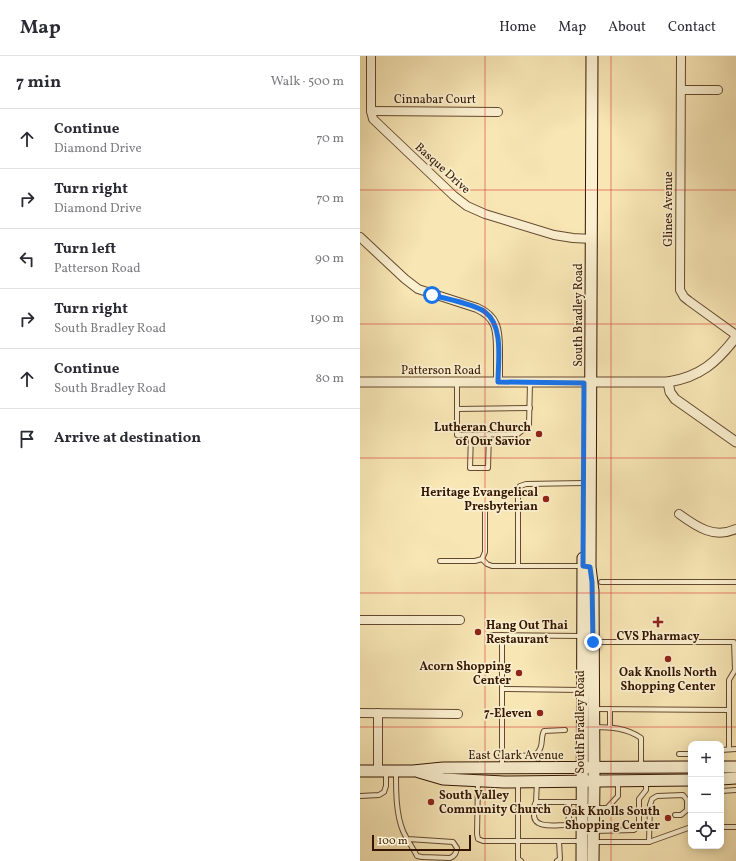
<!DOCTYPE html>
<html lang="en">
<head>
<meta charset="utf-8">
<style>
  :root { --surface:#fff; --page:#f2f2f3; --text:#2b2b33; --muted:#7c7c81; --line:#e1e1e2 }
  body { margin:0; font-family:Vollkorn,serif; background:var(--page); color:var(--text) }
  .controls { position:absolute; right:12px; bottom:12px; display:grid; overflow:hidden; border-radius:8px; box-shadow:0 2px 10px #0003 }
  .controls button { width:36px; height:36px; display:grid; place-items:center; padding:0; border:0; border-bottom:1px solid var(--line); background:var(--surface); color:var(--text); font:20px sans-serif }
  .scale { position:absolute; left:12px; bottom:10px; width:99px; box-sizing:border-box; padding-left:4px; border:2px solid #331501; border-top:0; font-size:11px; line-height:14px; white-space:nowrap; color:#331501; -webkit-text-stroke:3px #faefcf; paint-order:stroke }
  .stop { position:absolute; width:12px; height:12px; margin:-9px; border:3px solid #1a73e8; border-radius:50%; background:#fff }
  .stop.end { background:#1a73e8; border-color:#fff; box-shadow:0 1px 4px #0008 }
  .list { margin:0; padding:0; list-style:none }
  h2 { display:flex; justify-content:space-between; align-items:center; height:52px; margin:0; padding:0 16px; font-size:17px }
  h2 small { font-size:13px; font-weight:400; color:var(--muted) }
  .list li { display:grid; grid-template-columns:26px 1fr auto; gap:12px; align-items:center; box-sizing:border-box; height:60px; padding:0 16px; border-top:1px solid var(--line) }
  .list b { display:block; font-size:15px; white-space:nowrap }
  .list p { margin:0; font-size:13px; white-space:nowrap; color:var(--muted) }
  .list em { font-size:13px; font-style:normal; color:var(--muted) }
  .icon { flex:none; width:22px; height:22px; fill:none; stroke:currentColor; stroke-width:2; stroke-linecap:round; stroke-linejoin:round }
  .map { position:relative; flex:none; width:376px; height:805px; overflow:hidden }
  header { display:flex; align-items:center; gap:24px; box-sizing:border-box; height:56px; padding:0 20px; background:var(--surface); border-bottom:1px solid var(--line) }
  header strong { font-size:19px }
  nav { display:flex; gap:22px; margin-inline-start:auto; font-size:14px }
  main { display:flex }
  aside { flex:1; background:var(--surface) }
  .map>svg:first-child { display:block }
</style>
</head>
<body>
<header>
<strong>Map</strong>
<nav><a>Home</a><a>Map</a><a>About</a><a>Contact</a></nav>
</header>
<main>
<aside>
<h2>7 min<small>Walk · 500 m</small></h2>
<ul class="list">
<li><svg class="icon" aria-label="ahead" viewBox="0 0 24 24"><path d="M12 20V5M6 11l6-6 6 6"/></svg><div><b>Continue</b><p>Diamond Drive</p></div><em>70 m</em></li>
<li><svg class="icon" aria-label="right" viewBox="0 0 24 24"><path d="M7 20v-9h11M14 6l5 5-5 5"/></svg><div><b>Turn right</b><p>Diamond Drive</p></div><em>70 m</em></li>
<li><svg class="icon" aria-label="left" viewBox="0 0 24 24"><path d="M17 20v-9H6M10 6l-5 5 5 5"/></svg><div><b>Turn left</b><p>Patterson Road</p></div><em>90 m</em></li>
<li><svg class="icon" aria-label="right" viewBox="0 0 24 24"><path d="M7 20v-9h11M14 6l5 5-5 5"/></svg><div><b>Turn right</b><p>South Bradley Road</p></div><em>190 m</em></li>
<li><svg class="icon" aria-label="ahead" viewBox="0 0 24 24"><path d="M12 20V5M6 11l6-6 6 6"/></svg><div><b>Continue</b><p>South Bradley Road</p></div><em>80 m</em></li>
<li><svg class="icon" aria-label="arrive" viewBox="0 0 24 24"><path d="M6 21V4h12l-3 4 3 4H6"/></svg><div><b>Arrive at destination</b></div></li>
</ul>
</aside>
<div class="map">
<svg width="376" height="805" viewBox="0 0 376 805">
  <rect width="100%" height="100%" fill="#f8e6b5"/>
  <filter id="stains"><feTurbulence type="fractalNoise" baseFrequency=".005" numOctaves="4"/><feColorMatrix values="0 0 0 0 .2 0 0 0 0 .09 0 0 0 0 .02 0 0 0 .5 -.17"/></filter>
  <radialGradient id="worn" r=".72"><stop offset=".6" stop-color="#630" stop-opacity="0"/><stop offset="1" stop-color="#630" stop-opacity=".3"/></radialGradient>
  <g fill="none" stroke-linecap="round" stroke-linejoin="round">
    <!-- service casing -->
    <g stroke="#64492e" stroke-width="6">
      <g id="service">
        <path d="M 97,326 L 97,379 L 158,378 L 169,369 L 170,327"/>
        <path d="M 97,353 L 170,352"/>
        <path d="M 111,379 L 110,412 L 128,412 L 129,378"/>
        <path d="M 122,503 L 127,508 L 132,510 L 222,510"/>
        <path d="M 80,505 L 115,505 L 122,503 L 125,496 L 125,452"/>
        <path d="M 158,510 L 158,433 L 160,430 L 166,428 L 224,427"/>
        <path d="M 241,526 L 376,526"/>
        <path d="M 131,579 L 222,580"/>
        <path d="M 235,586 L 374,586 L 375,614 L 369,624 L 369,693"/>
        <path d="M 142,633 L 221,634"/>
        <path d="M 234,653 L 369,654"/>
        <path d="M 250,653 L 250,671"/>
        <path d="M 234,671 C 251,671 267,672 281,682 L 281,710"/>
        <path d="M 361,694 L 376,693"/>
        <path d="M 178,696 C 184,690 180,682 184,675 L 205,674"/>
        <path d="M 319,698 L 331,698"/>
        <path d="M 141,699 L 178,700 L 178,703"/>
        <path d="M 142,710 L 142,579"/>
        <path d="M 36,717 C 36,736 36,758 43,775 C 47,784 53,792 57,800 L 62,801 L 90,802 C 95,800 96,797 97,792 L 93,786 L 48,783"/>
        <path d="M 118,725 L 117,778 L 118,783 L 123,785 L 221,785"/>
        <path d="M 158,726 L 158,803 L 161,805"/>
        <path d="M 177,726 L 176,746 L 221,746"/>
        <path d="M 361,735 L 376,734"/>
        <path d="M 0,740 L 19,739 L 24,736 L 26,730 L 26,717"/>
        <path d="M 176,746 C 173,750 174,753 174,758 C 173,773 195,769 205,769 C 211,765 209,754 209,747"/>
        <path d="M 234,752 L 247,752 L 258,740 L 258,726"/>
        <path d="M 361,771 L 376,771"/>
        <path d="M 234,775 L 274,774 L 279,770 L 279,743 L 286,734 L 286,726"/>
        <path d="M 234,786 L 289,786 L 331,771"/>
        <path d="M 289,786 L 290,749 L 292,743 L 297,740 L 323,739 L 327,744 L 327,754 L 321,759 L 315,759"/>
        <path d="M 197,805 L 200,803 L 199,785"/>
      </g>
    </g>
    <!-- minor casing -->
    <g stroke="#64492e" stroke-width="10">
      <g id="minor">
        <path d="M 11,0 L 11,55 L 13,63 L 94,140 L 107,150 L 125,158 L 194,179 L 213,182 L 232,183"/>
        <path d="M 321,0 L 320,234 L 324,241 L 329,245 L 376,279"/>
        <path d="M 321,34 L 358,34"/>
        <path d="M 11,55 L 138,56"/>
        <path d="M 0,181 L 45,223 L 58,233 L 117,252 C 137,261 138,274 138,294 C 138,305 138,316 138,326"/>
        <path d="M 319,458 C 337,471 354,483 376,473"/>
        <path d="M 0,564 L 100,564"/>
        <path d="M 0,657 L 98,658"/>
        <path d="M 18,657 L 18,714"/>
      </g>
    </g>
    <!-- tertiary casing -->
    <g stroke="#64492e" stroke-width="11">
      <g id="tertiary">
        <path d="M 0,326 L 308,326 L 310,336 L 315,343 L 376,386"/>
        <path d="M 308,326 C 340,321 357,306 376,281"/>
      </g>
    </g>
    <!-- secondary casing -->
    <g stroke="#331501" stroke-width="13">
      <g id="secondary">
        <path d="M 232,0 L 230,511 L 233,535 L 234,726 L 233,805"/>
        <path d="M 361,711 L 376,711"/>
        <path d="M 0,715 L 53,715 L 83,712 L 331,711"/>
        <path d="M 59,716 L 83,723 L 144,726 L 331,724"/>
        <path d="M 361,723 L 376,722"/>
        <path d="M 222,805 L 223,502"/>
      </g>
    </g>
    <!-- service -->
    <use href="#service" stroke="#faefcf" stroke-width="4"/>
    <!-- minor -->
    <use href="#minor" stroke="#faefcf" stroke-width="8"/>
    <!-- tertiary -->
    <use href="#tertiary" stroke="#faefcf" stroke-width="9"/>
    <!-- secondary -->
    <use href="#secondary" stroke="#faefcf" stroke-width="11"/>
  </g>
  <g fill="none" stroke-linecap="round" stroke-linejoin="round">
    <!-- route -->
    <path stroke="#1a73e8" stroke-width="5" d="M 72,239 C 86,243 115,248 125,256 C 144,270 138,305 138,326 L 224,327 L 223,510 L 230,511 L 232,526 L 233,586"/>
  </g>
  <!-- grid -->
  <path fill="none" stroke="#d62828" stroke-width="1" stroke-opacity="0.55" d="M 125,0 L 125,805M 251,0 L 251,805M 0,134 L 376,134M 0,268 L 376,268M 0,402 L 376,402M 0,537 L 376,537M 0,671 L 376,671"/>
  <!-- markers -->
  <g fill="#8f2418" stroke="#faefcf" stroke-width="1.5">
    <circle cx="179" cy="378" r="4"/>
    <circle cx="186" cy="443" r="4"/>
    <path d="M296 560h4v4h4v4h-4v4h-4v-4h-4v-4h4z"/>
    <circle cx="118" cy="576" r="4"/>
    <circle cx="308" cy="603" r="4"/>
    <circle cx="159" cy="617" r="4"/>
    <circle cx="180" cy="657" r="4"/>
    <circle cx="71" cy="746" r="4"/>
    <circle cx="308" cy="762" r="4"/>
  </g>
  <g text-anchor="middle" stroke-width="3.5" stroke-linejoin="round" paint-order="stroke">
    <!-- street labels -->
    <g font-size="12" fill="#331501" stroke="#faefcf">
      <text x="75" y="47">Cinnabar Court</text>
      <text transform="translate(83 112) rotate(42)" y="4">Basque Drive</text>
      <text transform="translate(308 153) rotate(-90)" y="4">Glines Avenue</text>
      <text transform="translate(218 259) rotate(-90)" y="4">South Bradley Road</text>
      <text x="81" y="318">Patterson Road</text>
      <text transform="translate(220 666) rotate(-90)" y="4">South Bradley Road</text>
      <text x="156" y="703">East Clark Avenue</text>
    </g>
    <!-- poi labels -->
    <g font-size="12" font-weight="bold" fill="#331501" stroke="#faefcf" text-anchor="end">
      <text x="171" y="375">Lutheran Church<tspan x="171" dy="14">of Our Savior</tspan></text>
      <text x="178" y="440">Heritage Evangelical<tspan x="178" dy="14">Presbyterian</tspan></text>
      <text x="126" y="573" text-anchor="start">Hang Out Thai<tspan x="126" dy="14">Restaurant</tspan></text>
      <text x="298" y="584" text-anchor="middle">CVS Pharmacy</text>
      <text x="151" y="614">Acorn Shopping<tspan x="151" dy="14">Center</tspan></text>
      <text x="308" y="620" text-anchor="middle">Oak Knolls North<tspan x="308" dy="14">Shopping Center</tspan></text>
      <text x="172" y="661">7-Eleven</text>
      <text x="79" y="743" text-anchor="start">South Valley<tspan x="79" dy="14">Community Church</tspan></text>
      <text x="300" y="759">Oak Knolls South<tspan x="300" dy="14">Shopping Center</tspan></text>
    </g>
  </g>
  <rect width="100%" height="100%" filter="url(#stains)"/>
  <rect width="100%" height="100%" fill="url(#worn)"/>
</svg>
<div class="controls">
<button>+</button>
<button>−</button>
<button><svg class="icon" aria-label="locate" viewBox="0 0 24 24"><circle cx="12" cy="12" r="6"/><path d="M12 2v4M12 18v4M2 12h4M18 12h4"/></svg></button>
</div>
<div class="scale">100 m</div>
<div class="stop" style="left:72px;top:239px"></div>
<div class="stop end" style="left:233px;top:586px"></div>
</div>
</main>
</body>
</html>
